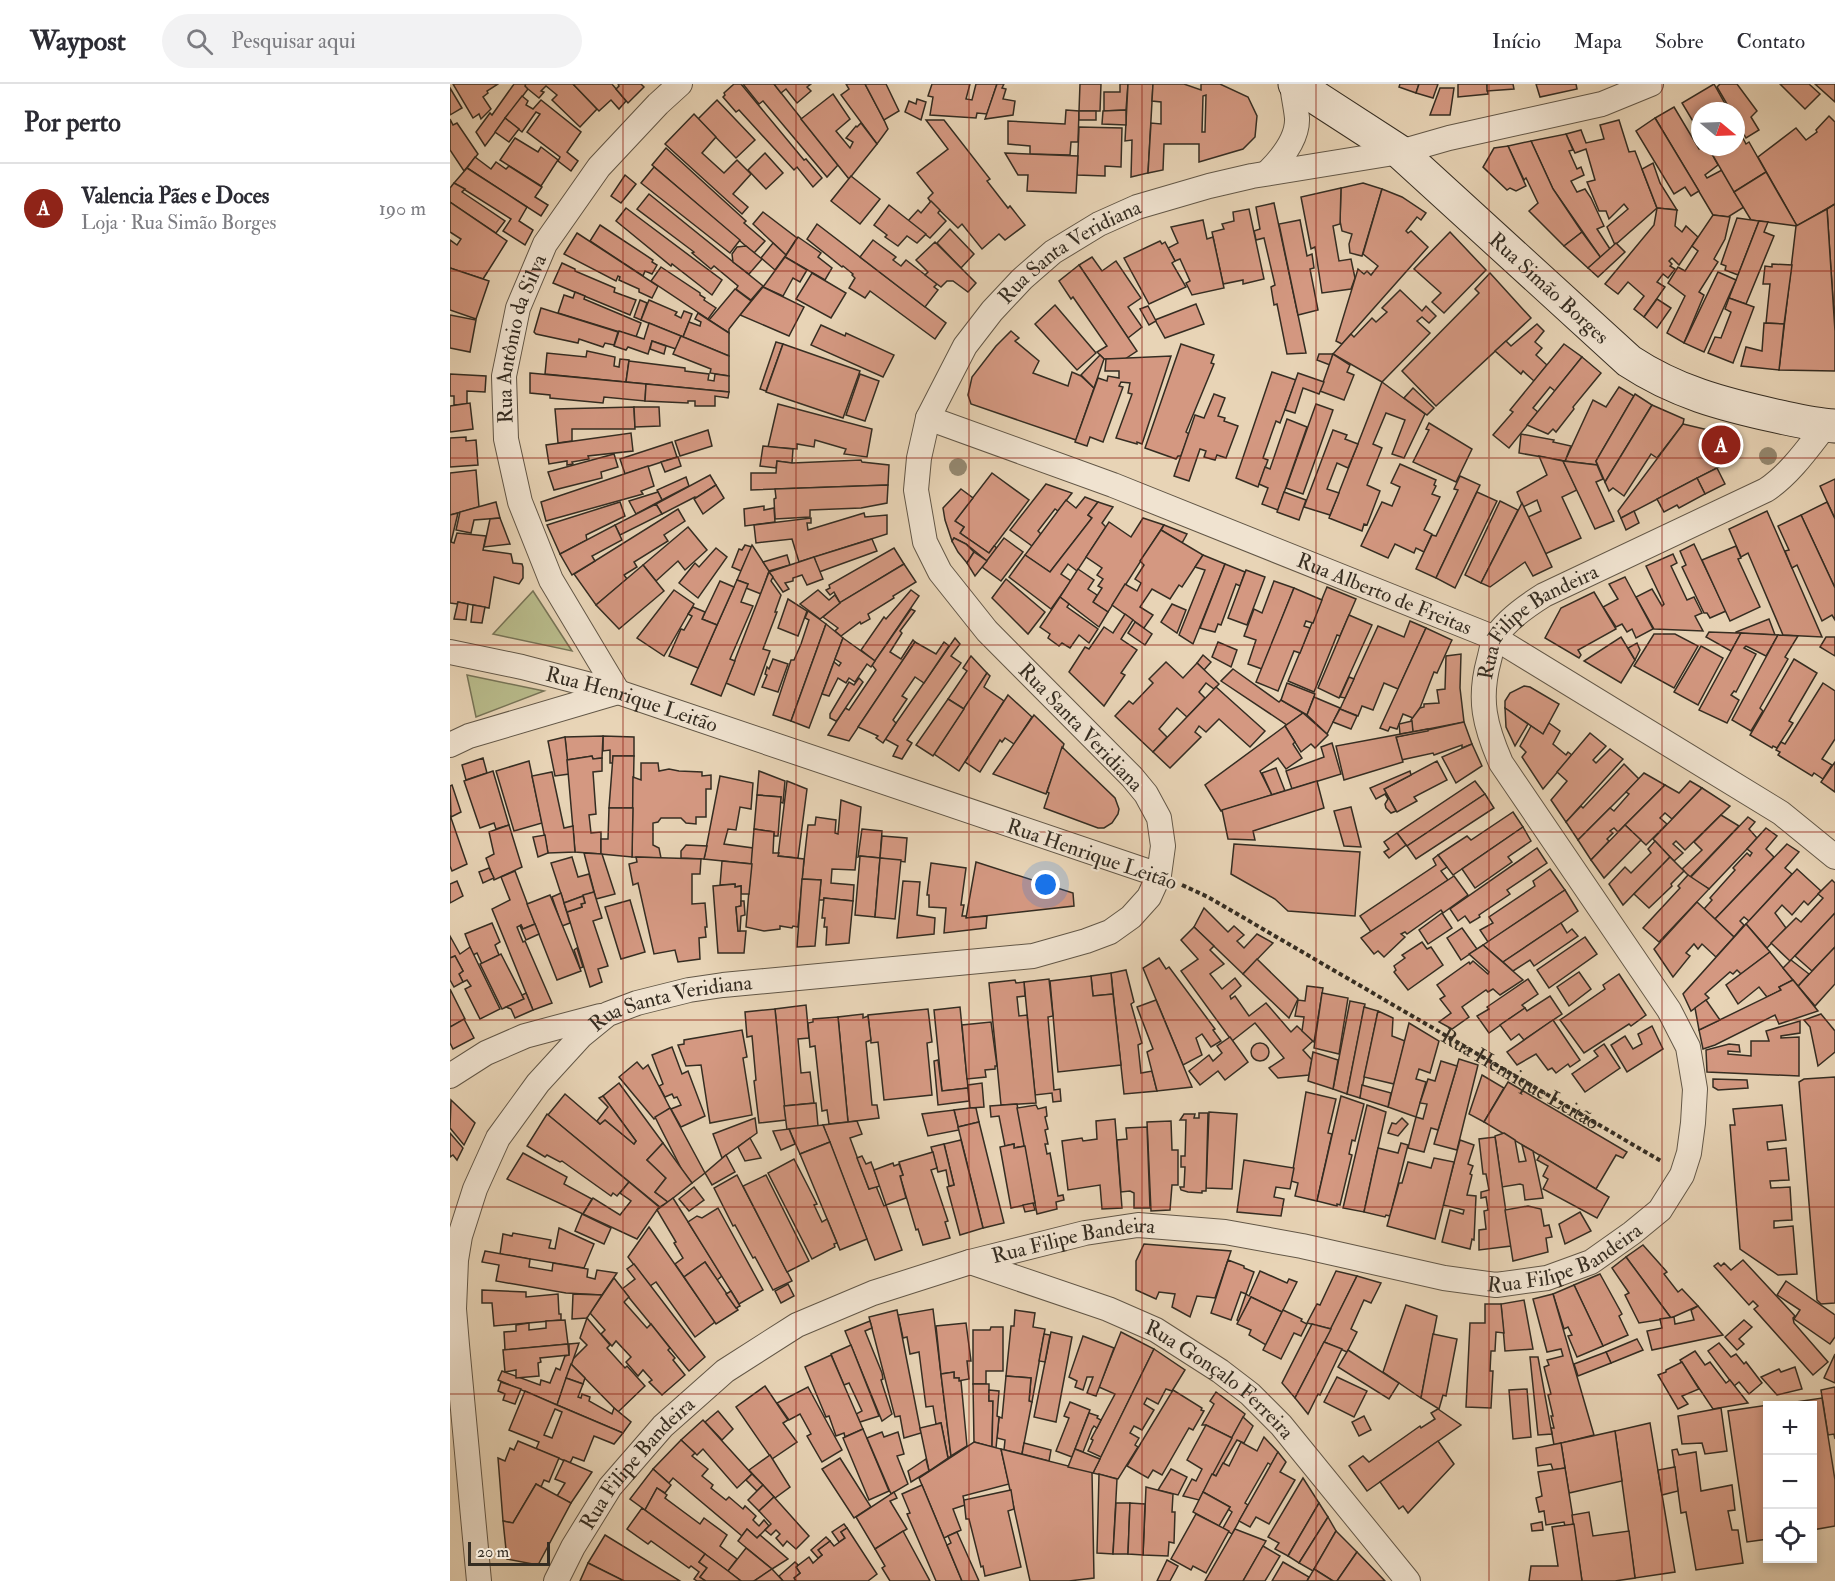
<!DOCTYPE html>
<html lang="pt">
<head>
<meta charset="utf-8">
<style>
  :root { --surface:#fff; --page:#f2f2f3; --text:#2b2b33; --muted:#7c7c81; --line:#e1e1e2; --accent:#8f2418 }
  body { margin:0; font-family:"IM FELL Double Pica",serif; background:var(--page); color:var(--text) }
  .controls { position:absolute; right:18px; bottom:18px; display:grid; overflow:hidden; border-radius:0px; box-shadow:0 3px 9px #0003 }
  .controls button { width:54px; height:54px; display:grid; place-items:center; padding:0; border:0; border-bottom:2px solid var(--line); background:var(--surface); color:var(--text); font:30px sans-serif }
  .compass { position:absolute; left:1241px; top:18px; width:54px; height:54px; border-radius:50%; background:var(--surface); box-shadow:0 3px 9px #0003; rotate:109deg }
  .scale { position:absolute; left:18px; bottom:15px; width:82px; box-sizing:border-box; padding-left:6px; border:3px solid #352d22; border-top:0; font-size:16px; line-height:21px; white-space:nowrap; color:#352d22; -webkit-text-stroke:4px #f0e3d0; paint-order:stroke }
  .you { position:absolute; left:596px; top:801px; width:21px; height:21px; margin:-15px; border:4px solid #fff; border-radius:50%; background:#1a73e8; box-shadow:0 0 0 9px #1a73e833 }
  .badge { display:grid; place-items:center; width:39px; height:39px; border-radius:50%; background:var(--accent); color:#fff; font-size:20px; font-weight:700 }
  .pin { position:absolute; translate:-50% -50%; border:3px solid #fff; box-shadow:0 2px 6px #0006 }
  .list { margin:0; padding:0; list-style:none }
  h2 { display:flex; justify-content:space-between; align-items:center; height:78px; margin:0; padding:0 24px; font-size:26px }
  h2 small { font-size:20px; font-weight:400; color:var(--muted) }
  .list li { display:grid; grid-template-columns:39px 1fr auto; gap:18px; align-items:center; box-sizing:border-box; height:90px; padding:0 24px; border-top:2px solid var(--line) }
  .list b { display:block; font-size:22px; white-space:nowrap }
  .list p { margin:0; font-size:20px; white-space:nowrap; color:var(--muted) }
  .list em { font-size:20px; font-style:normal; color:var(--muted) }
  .icon { flex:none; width:33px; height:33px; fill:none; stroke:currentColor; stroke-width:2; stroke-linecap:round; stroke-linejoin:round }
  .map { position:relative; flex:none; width:1385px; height:1497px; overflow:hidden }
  header { display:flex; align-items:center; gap:36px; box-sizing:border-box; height:84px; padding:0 30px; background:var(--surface); border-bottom:2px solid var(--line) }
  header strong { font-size:28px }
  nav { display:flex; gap:33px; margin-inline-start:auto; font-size:21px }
  .search { width:420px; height:54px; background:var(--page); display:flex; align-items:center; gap:15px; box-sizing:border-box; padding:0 21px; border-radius:33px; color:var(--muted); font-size:22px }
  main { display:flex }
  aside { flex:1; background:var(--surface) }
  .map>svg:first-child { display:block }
</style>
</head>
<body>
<header>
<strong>Waypost</strong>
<div class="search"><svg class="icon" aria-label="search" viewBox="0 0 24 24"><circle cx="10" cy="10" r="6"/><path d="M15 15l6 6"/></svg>Pesquisar aqui</div>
<nav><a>Início</a><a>Mapa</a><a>Sobre</a><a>Contato</a></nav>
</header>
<main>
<aside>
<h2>Por perto<small></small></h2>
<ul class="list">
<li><span class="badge">A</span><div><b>Valencia Pães e Doces</b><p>Loja · Rua Simão Borges</p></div><em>190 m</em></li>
</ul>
</aside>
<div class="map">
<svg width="1385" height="1497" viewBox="0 0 1385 1497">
  <rect width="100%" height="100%" fill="#e8d4b6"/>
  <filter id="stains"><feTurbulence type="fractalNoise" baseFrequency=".00333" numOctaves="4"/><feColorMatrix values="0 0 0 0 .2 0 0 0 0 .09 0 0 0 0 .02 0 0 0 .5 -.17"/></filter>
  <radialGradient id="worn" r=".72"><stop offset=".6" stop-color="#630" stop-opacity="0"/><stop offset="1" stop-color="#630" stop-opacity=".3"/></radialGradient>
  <!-- green -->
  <g fill="#b9bc8c" stroke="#777457" stroke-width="1.5">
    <path d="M 83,507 L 122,567 L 43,550 Z"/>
    <path d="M 17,591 L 94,607 L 26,633 Z"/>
  </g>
  <!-- building -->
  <g fill="#d49881" stroke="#352d22" stroke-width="1.5" fill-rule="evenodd">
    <path d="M 3,0 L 48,0 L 37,7 L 38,9 L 33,13 L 41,25 L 31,35 L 29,30 L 23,34 Z"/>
    <path d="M 64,0 L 75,0 L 78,5 L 35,62 L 26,48 L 40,29 L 42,31 Z"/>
    <path d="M 76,0 L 123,0 L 147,25 L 130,43 L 102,16 L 107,11 L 96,2 L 91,7 L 94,8 L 89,14 L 78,5 L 75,2 Z"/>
    <path d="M 123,0 L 162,0 L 176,17 L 169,25 L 161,16 L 149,27 Z"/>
    <path d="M 168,0 L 191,0 L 194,3 L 178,19 L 166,5 L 169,2 Z"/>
    <path d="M 284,0 L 291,0 L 354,76 L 356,75 L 372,94 L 363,103 L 347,83 L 344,86 L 289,26 L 286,28 L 273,13 L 275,11 L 274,9 Z"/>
    <path d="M 293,0 L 324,0 L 388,81 L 377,93 L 313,17 L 309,20 Z"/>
    <path d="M 324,0 L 361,0 L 357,3 L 361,7 L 347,19 L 336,5 L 331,9 Z"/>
    <path d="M 396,0 L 415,0 L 434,36 L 438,45 L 427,60 L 391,11 L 399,5 Z"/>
    <path d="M 415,0 L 436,0 L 449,27 L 434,36 Z"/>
    <path d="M 482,0 L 520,0 L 516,15 L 522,16 L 526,0 L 547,0 L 537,30 L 527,29 L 526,34 L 480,31 L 483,13 L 478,12 Z"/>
    <path d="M 547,0 L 554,0 L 552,4 L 556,5 L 553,15 L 565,17 L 563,31 L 535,35 Z"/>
    <path d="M 630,0 L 651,0 L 650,27 L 629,27 Z"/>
    <path d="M 670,0 L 678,0 L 676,26 L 654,27 L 654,8 L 670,8 Z"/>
    <path d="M 678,0 L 703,0 L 698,89 L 681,93 L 682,56 L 675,57 Z"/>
    <path d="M 703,0 L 734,0 L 751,6 L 751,0 L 770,0 L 798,13 L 807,32 L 805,53 L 793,65 L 749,78 L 749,60 L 714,60 L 713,86 L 698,89 L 701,39 L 711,40 L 711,18 L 702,17 ZM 756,11 L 755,48 L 752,48 L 753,12 Z"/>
    <path d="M 950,0 L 969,0 L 966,9 L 949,3 Z"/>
    <path d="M 969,0 L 988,0 L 983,14 L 966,9 Z"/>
    <path d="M 1008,0 L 1037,0 L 1038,10 L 1008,13 Z"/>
    <path d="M 1037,0 L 1063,0 L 1064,5 L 1037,7 Z"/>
    <path d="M 1086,0 L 1126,0 L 1127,5 L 1090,13 Z"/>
    <path d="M 1264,0 L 1279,27 L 1250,27 L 1250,49 L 1232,19 Z"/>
    <path d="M 1270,0 L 1287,0 L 1307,27 L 1301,33 L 1309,46 L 1296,54 L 1286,36 L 1286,27 L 1281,27 L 1267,3 Z"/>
    <path d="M 1330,0 L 1359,0 L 1370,10 L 1355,25 Z"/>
    <path d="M 1365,0 L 1385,0 L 1385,18 Z"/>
    <path d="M 0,4 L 12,24 L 0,31 Z"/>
    <path d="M 990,4 L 1004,4 L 1000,31 L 980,31 Z"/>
    <path d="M 383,10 L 400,35 L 386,47 L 400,64 L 403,58 L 396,54 L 406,42 L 407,43 L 411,39 L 427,60 L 399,95 L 351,35 Z"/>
    <path d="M 72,12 L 78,17 L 76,21 L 83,25 L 91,16 L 131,48 L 117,68 L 128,77 L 121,87 L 108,77 L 110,73 L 77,48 L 90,30 L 86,28 L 72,48 L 55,34 Z"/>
    <path d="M 467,15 L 476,18 L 471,36 L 455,28 L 459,17 L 466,20 Z"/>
    <path d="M 267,16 L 305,56 L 286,74 L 248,35 Z"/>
    <path d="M 1224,23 L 1249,65 L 1258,63 L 1268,81 L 1255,91 L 1257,94 L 1272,86 L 1294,123 L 1278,133 L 1263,131 L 1205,34 Z"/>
    <path d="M 616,26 L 629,27 L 628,58 L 621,58 L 620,71 L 580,70 L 580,62 L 558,60 L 558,37 L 615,40 Z"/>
    <path d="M 676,26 L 676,41 L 652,40 L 653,27 Z"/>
    <rect x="629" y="27" width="17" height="9"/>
    <path d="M 244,30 L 266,53 L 252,69 L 274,89 L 287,76 L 301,90 L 283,110 L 298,123 L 292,130 L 215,60 Z"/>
    <path d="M 1379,32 L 1385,38 L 1385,120 L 1347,142 L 1308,73 L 1346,44 L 1356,56 L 1367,48 L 1366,46 Z"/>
    <path d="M 55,34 L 69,45 L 59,58 L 45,48 Z"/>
    <path d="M 1205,34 L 1249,107 L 1241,112 L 1235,103 L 1224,110 L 1186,47 Z"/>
    <path d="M 0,35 L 3,41 L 7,39 L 28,70 L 14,87 L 0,66 Z"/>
    <path d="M 476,36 L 494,36 L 540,95 L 537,97 L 558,124 L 560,122 L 575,141 L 555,156 L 549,150 L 532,165 L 512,140 L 508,144 L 480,117 L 478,114 L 483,109 L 467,89 L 498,65 Z"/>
    <path d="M 1169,36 L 1179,68 L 1185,67 L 1207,124 L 1165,161 L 1157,143 L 1178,125 L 1174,120 L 1159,135 L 1156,127 L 1149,127 L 1137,98 L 1145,96 L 1136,65 L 1125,69 L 1116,50 L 1131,46 L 1136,59 L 1154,55 L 1150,41 Z"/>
    <path d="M 1286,41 L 1296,60 L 1299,58 L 1316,88 L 1284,108 L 1258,63 L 1286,63 Z"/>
    <path d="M 629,43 L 672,44 L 671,83 L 655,82 L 655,92 L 627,91 Z"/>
    <path d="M 1116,50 L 1123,66 L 1119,67 L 1127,85 L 1131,83 L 1134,91 L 1121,97 L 1127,108 L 1135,105 L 1141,114 L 1154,142 L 1147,145 L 1160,165 L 1151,174 L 1103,105 L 1081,57 Z"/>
    <path d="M 65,54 L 88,68 L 91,63 L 108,76 L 91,102 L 50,76 Z"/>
    <path d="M 1081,57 L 1103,105 L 1132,148 L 1114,162 L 1079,127 L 1088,119 L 1076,94 L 1074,96 L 1058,62 Z"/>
    <path d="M 1058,62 L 1076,102 L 1066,107 L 1060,104 L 1057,106 L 1033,83 L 1044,64 Z"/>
    <path d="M 216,64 L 296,137 L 294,139 L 315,157 L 304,169 L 202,81 Z"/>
    <path d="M 315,69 L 333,89 L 316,105 L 298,86 Z"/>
    <path d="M 555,69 L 628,72 L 626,109 L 577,107 L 578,91 L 568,91 Z"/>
    <path d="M 25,73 L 41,85 L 46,78 L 56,85 L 59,82 L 92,103 L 85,113 L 98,121 L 91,132 L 17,84 Z"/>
    <path d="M 1203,79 L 1210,99 L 1227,126 L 1207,124 L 1192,85 Z"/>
    <path d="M 204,83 L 290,156 L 280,169 L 191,99 Z"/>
    <path d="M 17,84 L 77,123 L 69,137 L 83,146 L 75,161 L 53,147 L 61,135 L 4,99 Z"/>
    <path d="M 1316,88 L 1347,142 L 1301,136 L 1284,108 Z"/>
    <path d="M 175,91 L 186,100 L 171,119 L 161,112 Z"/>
    <path d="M 401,92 L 430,115 L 410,140 L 381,117 Z"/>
    <path d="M 4,99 L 15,105 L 12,108 L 55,137 L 46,149 L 0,118 L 0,104 Z"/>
    <path d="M 913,99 L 932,105 L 912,172 L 900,169 L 899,160 L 902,150 L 892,147 L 890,137 L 891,104 Z"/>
    <path d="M 891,104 L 890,140 L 883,142 L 889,177 L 901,175 L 905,194 L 901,205 L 872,209 L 865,163 L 861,165 L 851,113 Z"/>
    <path d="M 932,105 L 952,113 L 976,129 L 971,136 L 967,133 L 956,147 L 958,149 L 961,147 L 978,163 L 892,260 L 886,257 L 908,185 L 914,190 L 917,187 L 921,191 L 928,182 L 913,170 Z"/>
    <path d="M 199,110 L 313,202 L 301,216 L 286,205 L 288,202 L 264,182 L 261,185 L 242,169 L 244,168 L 187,125 Z"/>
    <path d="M 481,117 L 490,126 L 488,129 L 496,137 L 480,154 L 458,137 L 468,126 L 471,129 Z"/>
    <path d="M 0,118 L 57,157 L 33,195 L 0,184 L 0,156 L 7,161 L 11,155 L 0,148 Z"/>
    <path d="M 824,119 L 848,231 L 856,269 L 837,270 L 827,220 L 824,221 L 821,203 L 825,201 L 814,154 L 806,156 L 804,147 L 810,145 L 806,123 Z"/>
    <path d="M 1385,120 L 1385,247 L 1377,125 Z"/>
    <path d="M 439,121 L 476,150 L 467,159 L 457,152 L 448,162 L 435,153 L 437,151 L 424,141 Z"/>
    <path d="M 176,124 L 272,196 L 262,211 L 222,180 L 221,182 L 166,137 Z"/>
    <path d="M 1207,124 L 1227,126 L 1225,142 L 1232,148 L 1236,142 L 1248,153 L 1229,181 L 1222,174 L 1219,177 L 1222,180 L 1220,182 L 1225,185 L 1218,194 L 1213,190 L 1207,198 L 1215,203 L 1194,233 L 1184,225 L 1194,212 L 1178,198 L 1168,210 L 1155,200 L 1204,141 Z"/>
    <path d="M 799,125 L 814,195 L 793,200 L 793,196 L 773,200 L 762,148 L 774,145 L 772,140 L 784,137 L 783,128 Z"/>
    <path d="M 1377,125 L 1385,247 L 1385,287 L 1329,286 L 1346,142 Z"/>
    <path d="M 313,128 L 347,154 L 336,171 L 303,140 Z"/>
    <path d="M 1263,131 L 1280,133 L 1275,155 L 1264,175 L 1268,178 L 1249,208 L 1254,211 L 1234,259 L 1217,249 L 1235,212 L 1218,199 L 1228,183 L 1235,187 L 1248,167 L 1242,162 Z"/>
    <path d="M 1287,134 L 1309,137 L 1288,191 L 1275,186 L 1276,182 L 1271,180 Z"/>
    <path d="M 753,136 L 757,155 L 763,153 L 774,204 L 742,211 L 736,199 L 740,197 L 730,175 L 725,177 L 718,164 L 728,159 L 721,143 Z"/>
    <path d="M 850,136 L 857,172 L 862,170 L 864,184 L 860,185 L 868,226 L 848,231 L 829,140 Z"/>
    <path d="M 1309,137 L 1318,138 L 1314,148 L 1324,152 L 1296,220 L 1279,214 Z"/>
    <path d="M 367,140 L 496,239 L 485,255 L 420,207 L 415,214 L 399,204 L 405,194 L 402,191 L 403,190 L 393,182 L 392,183 L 357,155 Z"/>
    <path d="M 150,141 L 203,176 L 202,178 L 207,181 L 202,190 L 195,187 L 193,192 L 140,157 Z"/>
    <path d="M 500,145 L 524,170 L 511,184 L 487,159 Z"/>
    <path d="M 1000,148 L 1036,186 L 994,229 L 982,218 L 991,209 L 964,185 Z"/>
    <path d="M 1132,148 L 1151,174 L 1138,184 L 1114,162 Z"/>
    <path d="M 127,149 L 208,202 L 202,214 L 189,208 L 189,205 L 169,196 L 170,193 L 168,192 L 166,197 L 114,170 Z"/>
    <path d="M 348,153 L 371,169 L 368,173 L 382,184 L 375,196 L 335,173 Z"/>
    <path d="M 423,156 L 446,173 L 443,176 L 451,182 L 456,176 L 487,200 L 484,203 L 488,206 L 475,223 L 410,173 Z"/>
    <path d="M 710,157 L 712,160 L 715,158 L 725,177 L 722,179 L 736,203 L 699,220 L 674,174 Z"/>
    <path d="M 485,158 L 526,199 L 518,208 L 503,197 L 497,197 L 491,203 L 475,191 L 478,188 L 466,176 Z"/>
    <path d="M 323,159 L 336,171 L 325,186 L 311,174 Z"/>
    <path d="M 1166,159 L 1175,168 L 1148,193 L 1138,184 Z"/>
    <path d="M 296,162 L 312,175 L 299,190 L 283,178 L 282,170 L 287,163 Z"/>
    <path d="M 335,173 L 357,186 L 350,198 L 343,194 L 333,212 L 313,203 Z"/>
    <path d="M 642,173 L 652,187 L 666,177 L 691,214 L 678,223 L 692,243 L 678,254 L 629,181 Z"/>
    <path d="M 112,179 L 125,185 L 125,187 L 165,204 L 164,208 L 186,216 L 180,231 L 103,199 Z"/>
    <path d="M 1322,180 L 1342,181 L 1334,240 L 1316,239 L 1320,200 L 1313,200 L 1315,182 L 1322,183 Z"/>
    <path d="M 629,181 L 687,267 L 675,275 L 654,275 L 647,268 L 657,262 L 623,213 L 621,215 L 609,197 Z"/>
    <path d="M 211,183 L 250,209 L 250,211 L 255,214 L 254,216 L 266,224 L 258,235 L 201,197 Z"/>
    <path d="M 0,184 L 39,197 L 26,235 L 0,226 Z"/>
    <path d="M 1268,188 L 1286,196 L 1254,268 L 1234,259 Z"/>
    <path d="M 362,189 L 396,209 L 381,234 L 346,215 Z"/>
    <path d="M 1040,189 L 1081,234 L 986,322 L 952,287 L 1029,209 L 1025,205 Z"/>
    <path d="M 313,203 L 354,223 L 339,252 L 290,231 Z"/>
    <path d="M 285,205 L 301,217 L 279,245 L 279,249 L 259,236 Z"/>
    <path d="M 950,206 L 972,227 L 976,222 L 986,232 L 979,239 L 972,233 L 967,237 L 980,249 L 932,298 L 883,270 L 901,250 L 904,253 L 922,234 L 926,238 L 937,228 L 932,224 Z"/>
    <path d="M 125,208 L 135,212 L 134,215 L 191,239 L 186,253 L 108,229 L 114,211 L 123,214 Z"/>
    <path d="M 1279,214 L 1304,223 L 1283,279 L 1258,269 L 1265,253 L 1271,254 L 1281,228 L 1275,225 Z"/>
    <path d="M 1207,215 L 1221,224 L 1207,244 L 1194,233 Z"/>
    <path d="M 190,216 L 197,219 L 191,236 L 184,233 Z"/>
    <path d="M 199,216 L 227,228 L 225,231 L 231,234 L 234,227 L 242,230 L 233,253 L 191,236 Z"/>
    <path d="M 746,220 L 754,240 L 715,254 L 705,236 Z"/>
    <path d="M 605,221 L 646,269 L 627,286 L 585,240 Z"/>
    <path d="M 698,222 L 706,237 L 699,241 L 690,225 Z"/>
    <path d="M 91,224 L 168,248 L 164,261 L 155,259 L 153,263 L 129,255 L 128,259 L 86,250 L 84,248 Z"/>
    <path d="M 248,229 L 279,249 L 279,272 L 233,253 L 239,238 L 250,242 L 251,238 L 245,235 Z"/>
    <path d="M 0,231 L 26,236 L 20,268 L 0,264 Z"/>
    <path d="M 199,239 L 231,252 L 226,265 L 202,257 L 198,270 L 178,263 L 176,266 L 164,262 L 169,247 L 194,255 Z"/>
    <path d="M 1314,239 L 1334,240 L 1329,286 L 1291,282 L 1296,263 L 1312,267 Z"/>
    <path d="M 1087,240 L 1094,247 L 1085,258 L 1092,264 L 1086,271 L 1097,281 L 1084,297 L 1073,287 L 1071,290 L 1045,267 L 1056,257 L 1061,262 Z"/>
    <path d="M 371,241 L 395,252 L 396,249 L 444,271 L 433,293 L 361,261 Z"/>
    <path d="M 561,247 L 569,254 L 565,257 L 589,277 L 583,289 L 618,302 L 622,288 L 631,292 L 644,304 L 626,356 L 521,320 L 518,311 L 522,293 L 546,262 Z"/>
    <path d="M 231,252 L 279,272 L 279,292 L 260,289 L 261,285 L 223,270 Z"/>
    <path d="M 202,257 L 216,262 L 214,270 L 200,265 Z"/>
    <path d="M 326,258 L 333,260 L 316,307 L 310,305 Z"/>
    <path d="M 333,260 L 410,287 L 393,334 L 316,308 Z"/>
    <path d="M 731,260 L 764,271 L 761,279 L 764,280 L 736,348 L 739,350 L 731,372 L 728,372 L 726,375 L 695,364 Z"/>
    <path d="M 1114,260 L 1132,273 L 1105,307 L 1100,303 L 1083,324 L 1088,328 L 1059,364 L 1043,351 L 1063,328 L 1060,326 Z"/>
    <path d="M 137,267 L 165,273 L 164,282 L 169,283 L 170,275 L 179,276 L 176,298 L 95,290 L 97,269 L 136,273 Z"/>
    <path d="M 869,270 L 883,270 L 880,281 L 867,276 Z"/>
    <path d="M 883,270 L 900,281 L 897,288 L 904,291 L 894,316 L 870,307 Z"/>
    <path d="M 650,271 L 654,275 L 644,304 L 631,291 Z"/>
    <path d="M 721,272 L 692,360 L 687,358 L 687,360 L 666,354 L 682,310 L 678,309 L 680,299 L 671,298 L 669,302 L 673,303 L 653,358 L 640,353 L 637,362 L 625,358 L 648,294 L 657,297 L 658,292 L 669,294 L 669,287 L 655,287 L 656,275 Z"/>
    <path d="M 1132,273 L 1151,289 L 1123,323 L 1124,325 L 1106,348 L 1103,345 L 1098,350 L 1077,341 Z"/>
    <path d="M 179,277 L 235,284 L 235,287 L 259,290 L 258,296 L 264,297 L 265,290 L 279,292 L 279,308 L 176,298 Z"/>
    <path d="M 822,288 L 846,296 L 830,339 L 826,337 L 813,374 L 818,376 L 808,403 L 786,394 Z"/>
    <path d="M 80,289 L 196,300 L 195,317 L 154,313 L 153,319 L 100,314 L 100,311 L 80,309 Z"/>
    <path d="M 848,289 L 874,298 L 869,310 L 853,304 L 845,329 L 835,326 Z"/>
    <path d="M 0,290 L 36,292 L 35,308 L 17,307 L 17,320 L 4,321 L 4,312 L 0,312 Z"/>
    <path d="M 410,290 L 429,297 L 415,337 L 396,331 Z"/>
    <path d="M 932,298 L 975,330 L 954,374 L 942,370 L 955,336 L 936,329 L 923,360 L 932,364 L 917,401 L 930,407 L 917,441 L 914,440 L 912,447 L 879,434 Z"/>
    <path d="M 196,300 L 279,308 L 278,314 L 265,312 L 265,322 L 245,322 L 245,317 L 238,317 L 238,319 L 195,317 Z"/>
    <path d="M 1169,303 L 1184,312 L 1146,377 L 1147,381 L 1115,377 L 1143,316 L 1156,323 Z"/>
    <path d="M 963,304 L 984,324 L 977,331 L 954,314 Z"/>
    <path d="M 764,310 L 775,314 L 768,332 L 775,334 L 774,337 L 788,342 L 776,374 L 767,371 L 765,376 L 754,373 L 756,367 L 750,365 L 739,397 L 724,392 L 745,331 L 754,334 Z"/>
    <path d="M 1185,310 L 1202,321 L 1155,398 L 1146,377 Z"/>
    <path d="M 20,319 L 23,345 L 0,348 L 0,322 Z"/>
    <path d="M 328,320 L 422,345 L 417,373 L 394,370 L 396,365 L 365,356 L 364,363 L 347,360 L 347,365 L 318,363 Z"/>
    <path d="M 866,320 L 883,326 L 853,410 L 836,404 Z"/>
    <path d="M 1202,321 L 1234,335 L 1233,340 L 1207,374 L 1201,370 L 1174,412 L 1163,404 L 1159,407 L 1155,398 Z"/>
    <path d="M 184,323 L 185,345 L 122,345 L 122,357 L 108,359 L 105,325 Z"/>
    <path d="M 184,323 L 209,323 L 210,342 L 185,343 Z"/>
    <path d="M 837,335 L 857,343 L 828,426 L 812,420 L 818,404 L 809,400 L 815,383 L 820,385 Z"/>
    <path d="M 979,339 L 1022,365 L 1006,398 L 963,378 L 979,346 L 976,345 Z"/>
    <path d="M 1233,340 L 1288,353 L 1286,364 L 1288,373 L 1171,434 L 1168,427 Z"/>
    <path d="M 258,346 L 262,362 L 230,372 L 225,357 Z"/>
    <path d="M 883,346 L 897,351 L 895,355 L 908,360 L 898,384 L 887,379 L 877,405 L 889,409 L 880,431 L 854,423 Z"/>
    <path d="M 181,349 L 183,367 L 138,372 L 139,375 L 122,378 L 123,380 L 117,381 L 117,377 L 99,380 L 96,361 Z"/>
    <path d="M 1071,350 L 1104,356 L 1103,358 L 1121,362 L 1115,377 L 1069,369 Z"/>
    <path d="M 16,353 L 16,357 L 26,356 L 28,381 L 0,383 L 0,354 Z"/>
    <path d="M 222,358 L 227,373 L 175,390 L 170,375 Z"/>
    <path d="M 313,362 L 343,365 L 342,379 L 327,377 L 326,384 L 310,382 Z"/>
    <path d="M 164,370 L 168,383 L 151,388 L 152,394 L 104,406 L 98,388 Z"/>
    <path d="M 1089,372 L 1113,377 L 1127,406 L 1112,413 L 1131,454 L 1095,470 L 1078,433 L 1091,427 L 1087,416 L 1073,423 L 1067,408 L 1097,391 Z"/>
    <path d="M 228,373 L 231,382 L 215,388 L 211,378 Z"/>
    <path d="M 411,376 L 412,378 L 439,381 L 438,401 L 301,406 L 301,389 L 326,389 L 327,377 L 342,379 Z"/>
    <path d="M 1113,377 L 1147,381 L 1153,395 L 1146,398 L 1164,437 L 1145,445 Z"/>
    <path d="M 950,380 L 986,396 L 984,401 L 986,402 L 982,410 L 990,413 L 974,446 L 982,450 L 974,468 L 966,464 L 964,469 L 945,460 L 938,474 L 911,462 L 932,418 L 942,422 L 950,403 L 941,399 Z"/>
    <path d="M 198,382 L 204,402 L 191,407 L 193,410 L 96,437 L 91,418 Z"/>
    <path d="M 1267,384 L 1275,400 L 1255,410 L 1247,394 Z"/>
    <path d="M 26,386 L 29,423 L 0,431 L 0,389 Z"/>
    <path d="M 542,389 L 579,416 L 539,469 L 510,449 L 514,443 L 505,437 Z"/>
    <path d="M 260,391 L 266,401 L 246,414 L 245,413 L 212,430 L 206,420 Z"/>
    <path d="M 1010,392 L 1030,401 L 986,494 L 966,485 L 982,451 L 986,452 L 1008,406 L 1004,405 Z"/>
    <path d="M 236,393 L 239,402 L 212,416 L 207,406 Z"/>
    <path d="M 1247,394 L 1255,410 L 1229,424 L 1227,421 L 1214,428 L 1207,415 Z"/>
    <path d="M 1385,395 L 1385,435 L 1370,402 Z"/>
    <path d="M 596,400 L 622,409 L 608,427 L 605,425 L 588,447 L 591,450 L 582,462 L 560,446 Z"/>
    <path d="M 266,401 L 274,414 L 253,430 L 244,415 Z"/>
    <path d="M 438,401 L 437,419 L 411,424 L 360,426 L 360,433 L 325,435 L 324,415 L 326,414 L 325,405 Z"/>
    <path d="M 511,405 L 523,414 L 505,437 L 514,443 L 510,449 L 539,469 L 544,462 L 547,464 L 537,477 L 516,460 L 504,454 L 502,457 L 495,436 L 493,424 Z"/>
    <path d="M 208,408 L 212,416 L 186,430 L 179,417 Z"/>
    <path d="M 834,408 L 856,416 L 849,436 L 827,428 Z"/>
    <path d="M 1027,408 L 1047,417 L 1005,504 L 986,494 Z"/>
    <path d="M 635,413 L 648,418 L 638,431 L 642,434 L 600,488 L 575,471 L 616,416 L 626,424 Z"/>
    <path d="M 1050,417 L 1068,426 L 1031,499 L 1015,491 Z"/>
    <path d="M 46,418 L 50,434 L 24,436 L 21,449 L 6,446 L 10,428 Z"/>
    <path d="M 170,418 L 175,432 L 136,451 L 137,456 L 110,470 L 97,441 Z"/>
    <path d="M 648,418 L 663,423 L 652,439 L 656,443 L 627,487 L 618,480 L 611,490 L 621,497 L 601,525 L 559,493 L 575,471 L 600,488 L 642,434 L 638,431 Z"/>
    <path d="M 1377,418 L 1385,435 L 1385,504 L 1351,431 Z"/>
    <path d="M 1072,419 L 1102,483 L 1083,492 L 1075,478 L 1040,503 L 1031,499 Z"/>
    <path d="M 206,420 L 212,430 L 170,451 L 165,441 Z"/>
    <path d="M 314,422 L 314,426 L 324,424 L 325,438 L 295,442 L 294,425 Z"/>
    <path d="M 228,425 L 235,437 L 214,451 L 218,457 L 184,478 L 187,483 L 174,491 L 177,495 L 146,521 L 124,490 Z"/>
    <path d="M 1184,427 L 1189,439 L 1176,446 L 1171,434 Z"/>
    <path d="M 1317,427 L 1342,484 L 1372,553 L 1333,551 L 1298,469 L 1291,473 L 1279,445 Z"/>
    <path d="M 8,429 L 1,458 L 4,459 L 7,449 L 36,452 L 33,466 L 61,470 L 63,479 L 72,480 L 73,483 L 73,494 L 69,500 L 44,493 L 39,524 L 8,518 L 7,520 L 0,519 L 0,431 Z"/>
    <path d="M 414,429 L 415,433 L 437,431 L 437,450 L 349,478 L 342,455 L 306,459 L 304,441 L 361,434 L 361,439 L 357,439 L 358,446 Z"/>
    <path d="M 1351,431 L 1385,504 L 1385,536 L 1382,531 L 1372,537 L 1347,481 L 1342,484 L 1335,467 L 1339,466 L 1328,442 Z"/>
    <path d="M 50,434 L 60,460 L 34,463 L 40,435 Z"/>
    <path d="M 693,434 L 714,441 L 658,528 L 643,518 L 652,504 L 648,502 L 653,495 L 647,491 L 652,484 L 636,473 L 659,438 L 681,453 Z"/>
    <path d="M 165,441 L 172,456 L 142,472 L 145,477 L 122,491 L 110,470 Z"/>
    <path d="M 714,441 L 737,450 L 732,459 L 711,446 Z"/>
    <path d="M 238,443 L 257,466 L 235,486 L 228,477 L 206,497 L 193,481 Z"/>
    <path d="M 711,446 L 753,471 L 732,503 L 729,501 L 720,515 L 702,505 L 690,523 L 703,531 L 694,544 L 662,521 L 675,500 L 687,507 L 691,499 L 685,495 L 694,481 L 690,477 Z"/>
    <path d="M 504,454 L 516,460 L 524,468 L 517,479 L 508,468 L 502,457 Z"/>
    <path d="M 554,454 L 573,468 L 551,497 L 532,483 Z"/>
    <path d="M 422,455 L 427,467 L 369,488 L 364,473 Z"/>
    <path d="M 1244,460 L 1276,527 L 1260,534 L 1257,529 L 1254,529 L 1232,483 L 1236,481 L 1230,467 Z"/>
    <path d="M 295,461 L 302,463 L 291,487 L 282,483 L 289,465 L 292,466 Z"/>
    <path d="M 302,461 L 319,487 L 311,510 L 296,504 L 298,500 L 287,496 Z"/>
    <path d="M 1286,462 L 1291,474 L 1288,475 L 1310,523 L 1280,537 L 1252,476 Z"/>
    <path d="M 266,464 L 277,473 L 248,514 L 229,499 L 245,479 L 249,483 Z"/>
    <path d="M 444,464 L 454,480 L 390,519 L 384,508 L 380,511 L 376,506 L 380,504 L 379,501 Z"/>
    <path d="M 524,468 L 537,477 L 525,492 L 517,479 Z"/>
    <path d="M 1223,470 L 1227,479 L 1221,482 L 1237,516 L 1244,513 L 1252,529 L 1245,532 L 1253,547 L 1204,545 L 1186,513 L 1202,505 L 1212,522 L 1214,520 L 1196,482 Z"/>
    <path d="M 337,471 L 340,481 L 319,487 L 313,478 Z"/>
    <path d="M 753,471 L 775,480 L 743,560 L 729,551 L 755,486 L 745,483 Z"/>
    <path d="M 364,473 L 373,495 L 357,501 L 352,491 L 343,494 L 343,497 L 335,499 L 339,505 L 333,508 L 319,488 Z"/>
    <path d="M 454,480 L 466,498 L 443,512 L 444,514 L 418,530 L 420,535 L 411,540 L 410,538 L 391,552 L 385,547 L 388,544 L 373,533 L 389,519 Z"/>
    <path d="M 775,480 L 795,488 L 790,502 L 786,500 L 771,541 L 768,540 L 765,548 L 757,546 L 750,544 Z"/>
    <path d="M 193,481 L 214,507 L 169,545 L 146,521 Z"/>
    <path d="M 628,485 L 644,496 L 638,505 L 647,511 L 643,518 L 658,528 L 649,543 L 610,513 Z"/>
    <path d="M 796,486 L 815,493 L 797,541 L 778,534 Z"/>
    <path d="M 319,488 L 323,493 L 321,497 L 331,511 L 325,528 L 327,528 L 313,565 L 320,567 L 304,611 L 276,599 Z"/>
    <path d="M 1175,493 L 1203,545 L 1186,554 L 1182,545 L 1177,548 L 1172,540 L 1166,543 L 1153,523 L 1168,515 L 1159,500 Z"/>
    <path d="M 556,495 L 595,528 L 578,550 L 542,514 Z"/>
    <path d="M 287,496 L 298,500 L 291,518 L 303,522 L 280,575 L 285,577 L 271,612 L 241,600 Z"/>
    <path d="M 270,497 L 284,503 L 267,541 L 252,535 Z"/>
    <path d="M 824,497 L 844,504 L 812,585 L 798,580 L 806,556 L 794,552 L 804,525 L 812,529 Z"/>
    <path d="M 877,503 L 906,515 L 890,552 L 887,551 L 864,608 L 838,597 Z"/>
    <path d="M 844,504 L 872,516 L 863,539 L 856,537 L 854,542 L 860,544 L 850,569 L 844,567 L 828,607 L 806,598 Z"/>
    <path d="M 224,506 L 244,520 L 214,572 L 187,554 Z"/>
    <path d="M 368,506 L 379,516 L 385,511 L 390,519 L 370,535 L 350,520 Z"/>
    <path d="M 461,506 L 469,512 L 425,577 L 411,566 L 434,533 L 436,535 Z"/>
    <path d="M 1144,508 L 1166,545 L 1128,566 L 1131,571 L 1129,574 L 1095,554 L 1111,524 Z"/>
    <path d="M 610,513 L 619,520 L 617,523 L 648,545 L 639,559 L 629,551 L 620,564 L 612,559 L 609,562 L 598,554 L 600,550 L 590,543 Z"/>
    <path d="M 338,515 L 357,527 L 348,552 L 328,544 Z"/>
    <path d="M 8,518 L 18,520 L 16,536 L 4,535 Z"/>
    <path d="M 722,520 L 736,526 L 727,549 L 711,538 Z"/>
    <path d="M 23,521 L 35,523 L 32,539 L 21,538 Z"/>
    <path d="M 243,523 L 255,528 L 252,535 L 267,541 L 248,584 L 219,572 L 231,545 L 234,546 L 242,532 L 238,530 Z"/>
    <path d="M 461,525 L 465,527 L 450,547 L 452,549 L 440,568 L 451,575 L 463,556 L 465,558 L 399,657 L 378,651 L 395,624 L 399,626 L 426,586 L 422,581 Z"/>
    <path d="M 358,527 L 376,540 L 341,637 L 323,631 L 341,576 L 344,576 L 351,560 L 359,536 L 355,534 Z"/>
    <path d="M 675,530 L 683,536 L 671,555 L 687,566 L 671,589 L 675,591 L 654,622 L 619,588 L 635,563 L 639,565 L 654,543 L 663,549 Z"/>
    <path d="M 899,531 L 922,541 L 889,614 L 868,604 Z"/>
    <path d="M 1319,535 L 1325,551 L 1286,549 L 1286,548 Z"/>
    <path d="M 960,537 L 976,544 L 948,605 L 934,599 L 923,626 L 912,622 L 908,632 L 890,625 L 928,542 L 954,553 Z"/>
    <path d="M 685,538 L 702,550 L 695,561 L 678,549 Z"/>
    <path d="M 376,540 L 393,554 L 359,644 L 341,637 Z"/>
    <path d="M 976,544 L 1002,556 L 1001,558 L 987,589 L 984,588 L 970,624 L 963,634 L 953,630 L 947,645 L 940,643 L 938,647 L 930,644 Z"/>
    <path d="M 1259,548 L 1286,549 L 1291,549 L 1281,567 L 1256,553 Z"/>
    <path d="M 1291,549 L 1328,551 L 1316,572 L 1296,562 L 1294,564 L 1306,570 L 1286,608 L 1284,607 L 1281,611 L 1289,616 L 1277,639 L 1249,626 Z"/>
    <path d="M 1204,550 L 1225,550 L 1248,562 L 1224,604 L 1184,582 Z"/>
    <path d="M 1328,551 L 1348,552 L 1335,573 L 1338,575 L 1310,624 L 1313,627 L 1301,647 L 1282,636 Z"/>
    <path d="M 1171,553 L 1185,576 L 1171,599 L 1134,577 Z"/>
    <path d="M 1376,553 L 1385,553 L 1385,572 L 1370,563 Z"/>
    <path d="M 393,554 L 425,577 L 421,583 L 417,580 L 405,598 L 399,594 L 396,599 L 388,594 L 379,612 L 372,610 L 384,578 L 389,582 L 391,579 L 385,575 Z"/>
    <path d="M 505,554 L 510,560 L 501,572 L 511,579 L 457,656 L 462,659 L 452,675 L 443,672 L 448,662 L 435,655 Z"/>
    <path d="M 465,558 L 486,570 L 494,558 L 499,562 L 474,599 L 465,593 L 452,612 L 457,615 L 443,636 L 446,639 L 433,659 L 426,654 L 428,652 L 408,643 Z"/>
    <path d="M 768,558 L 787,566 L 781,583 L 762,573 Z"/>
    <path d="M 1187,559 L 1190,566 L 1185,576 L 1178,564 Z"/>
    <path d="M 1251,562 L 1273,574 L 1248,621 L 1224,608 Z"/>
    <path d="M 1011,570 L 1010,604 L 1014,638 L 963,648 L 961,636 L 970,624 L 974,623 L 974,620 L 989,619 L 987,606 L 995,605 L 996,572 Z"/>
    <path d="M 753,571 L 761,578 L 754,586 L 747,579 Z"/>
    <path d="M 521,572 L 537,589 L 514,625 L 498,615 L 517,587 L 513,584 Z"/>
    <path d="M 323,575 L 338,580 L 328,608 L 312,603 L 317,591 L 315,590 L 317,583 L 319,585 Z"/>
    <path d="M 1344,575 L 1367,589 L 1339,637 L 1343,639 L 1327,664 L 1323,662 L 1322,664 L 1300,651 Z"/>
    <path d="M 716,578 L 733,594 L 747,579 L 769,600 L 764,605 L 756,599 L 749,608 L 755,614 L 737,633 L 727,624 L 709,645 L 717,653 L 703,668 L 665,632 L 679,617 L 683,620 L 703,599 L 699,595 Z"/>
    <path d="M 783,585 L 829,618 L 831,616 L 853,629 L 837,641 L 771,597 Z"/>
    <path d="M 537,589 L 540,592 L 534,603 L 554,617 L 509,687 L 484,670 Z"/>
    <path d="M 899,593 L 904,595 L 895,614 L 890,613 Z"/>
    <path d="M 409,594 L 413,598 L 388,635 L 386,637 L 380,634 L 380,630 L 399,598 L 404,601 Z"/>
    <path d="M 837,599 L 865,610 L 857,631 L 831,616 Z"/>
    <path d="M 1373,599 L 1385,607 L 1385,655 L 1372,675 L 1382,681 L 1373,695 L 1364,689 L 1362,692 L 1328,671 L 1330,668 L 1326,666 L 1331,658 L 1335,660 Z"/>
    <path d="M 1074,602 L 1080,603 L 1109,620 L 1093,650 L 1055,624 L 1055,617 L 1060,609 Z"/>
    <path d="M 766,603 L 815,647 L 800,663 L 769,635 L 756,648 L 749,642 L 745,648 L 751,653 L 720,684 L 703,668 Z"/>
    <path d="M 558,611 L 582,633 L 564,660 L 555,654 L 552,658 L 550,656 L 530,688 L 515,678 Z"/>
    <path d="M 864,613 L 890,624 L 877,650 L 857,631 Z"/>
    <path d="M 498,615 L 514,625 L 483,672 L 466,661 Z"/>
    <path d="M 1055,624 L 1078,640 L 1065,662 L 1056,643 Z"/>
    <path d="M 890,625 L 907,632 L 901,645 L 883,638 Z"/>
    <path d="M 853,629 L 878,651 L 865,664 L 861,660 L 851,668 L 835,642 Z"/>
    <path d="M 584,631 L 614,660 L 596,710 L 543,690 Z"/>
    <path d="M 962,637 L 963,648 L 950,650 L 949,640 Z"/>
    <path d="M 1014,638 L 1022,660 L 1012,664 L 1012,661 L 984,671 L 983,669 L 951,676 L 946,653 Z"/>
    <path d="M 1099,639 L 1110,647 L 1103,660 L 1116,671 L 1118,668 L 1122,671 L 1093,705 L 1072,673 L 1076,668 L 1070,662 L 1081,642 L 1093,650 Z"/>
    <path d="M 835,642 L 845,658 L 843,660 L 852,674 L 836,685 L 828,674 L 810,687 L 822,711 L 771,727 L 755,701 Z"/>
    <path d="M 978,645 L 978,647 L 946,653 L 953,678 L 894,696 L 886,662 Z"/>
    <path d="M 1140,649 L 1156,662 L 1143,676 L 1146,679 L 1160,665 L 1173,675 L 1116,738 L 1101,716 L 1117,697 L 1107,688 Z"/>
    <path d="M 153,652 L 184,653 L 184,672 L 163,672 L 163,679 L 160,679 L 160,666 L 153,667 Z"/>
    <path d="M 153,652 L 152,674 L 143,675 L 142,672 L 117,676 L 115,653 Z"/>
    <path d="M 115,653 L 119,690 L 105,692 L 98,657 Z"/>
    <path d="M 882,659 L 891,690 L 842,705 L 836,687 L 874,673 L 871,663 Z"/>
    <path d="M 1022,660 L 1032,682 L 1006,699 L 992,673 Z"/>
    <path d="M 612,663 L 665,714 L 669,725 L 668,730 L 662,739 L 654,744 L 648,744 L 594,724 L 599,709 L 597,708 Z"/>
    <path d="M 142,672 L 143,675 L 152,674 L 152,687 L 143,688 L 146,730 L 139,731 L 141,749 L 151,748 L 151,770 L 125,768 L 117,676 Z"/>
    <path d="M 163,672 L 184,672 L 183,724 L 159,724 Z"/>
    <path d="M 33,674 L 37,689 L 16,696 L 12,681 Z"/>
    <path d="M 79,677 L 92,739 L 64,747 L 46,687 Z"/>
    <path d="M 987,677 L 997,696 L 964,713 L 967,717 L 947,728 L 934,705 Z"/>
    <path d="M 1385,678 L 1385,708 L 1371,698 Z"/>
    <path d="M 191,679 L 208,679 L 209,687 L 219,685 L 229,687 L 252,688 L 252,692 L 261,691 L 261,705 L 256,705 L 256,733 L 246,733 L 246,740 L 236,739 L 231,734 L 211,734 L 208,738 L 203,739 L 203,761 L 209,764 L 211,774 L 182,773 L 183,693 L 191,696 Z"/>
    <path d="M 1174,680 L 1189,695 L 1128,756 L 1116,738 L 1131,722 L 1133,724 Z"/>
    <path d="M 826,684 L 835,707 L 822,711 L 812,689 Z"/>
    <path d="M 43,687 L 59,741 L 46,745 L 44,739 L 30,744 L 14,697 Z"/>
    <path d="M 309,687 L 335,697 L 333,719 L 330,718 L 331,713 L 307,711 Z"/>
    <path d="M 960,687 L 961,691 L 934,705 L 946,727 L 941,729 L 936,724 L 935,720 L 938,715 L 935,710 L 926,715 L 920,704 Z"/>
    <path d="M 102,688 L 114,744 L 123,742 L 125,768 L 98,769 L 82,692 Z"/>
    <path d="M 1194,689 L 1215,701 L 1168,748 L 1164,744 L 1160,747 L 1163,749 L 1157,755 L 1159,757 L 1141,776 L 1128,756 L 1160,724 L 1164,727 L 1179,710 L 1176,708 Z"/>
    <path d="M 270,692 L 303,699 L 301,725 L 290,723 L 286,746 L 278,745 L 274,760 L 303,764 L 302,780 L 254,775 Z"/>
    <path d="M 337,697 L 357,705 L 348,774 L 328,772 Z"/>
    <path d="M 867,697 L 874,724 L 803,747 L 805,756 L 778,755 L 772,726 Z"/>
    <path d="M 1025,697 L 1035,710 L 957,762 L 947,749 Z"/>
    <path d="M 1240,697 L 1252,704 L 1222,735 L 1215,729 L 1210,734 L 1217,740 L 1196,761 L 1175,741 L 1215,701 L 1229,709 Z"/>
    <path d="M 2,701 L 11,728 L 1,733 L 0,702 Z"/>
    <path d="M 1252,704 L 1280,722 L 1235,766 L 1226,757 L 1223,760 L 1233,769 L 1224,777 L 1203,755 Z"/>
    <path d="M 1035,710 L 1044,724 L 966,775 L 957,762 Z"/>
    <path d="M 307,711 L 331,713 L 328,752 L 324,752 L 324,748 L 304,745 Z"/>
    <path d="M 391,716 L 411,723 L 405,786 L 382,785 L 381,799 L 404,801 L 403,817 L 374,814 L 374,816 L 369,816 L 371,796 L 352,795 L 358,741 L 365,741 L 366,733 L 386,736 L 385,749 L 388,750 Z"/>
    <path d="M 901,723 L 911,763 L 894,762 L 884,727 Z"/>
    <path d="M 159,724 L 183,724 L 182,773 L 151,770 L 151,755 L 158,755 Z"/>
    <path d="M 1063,728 L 1073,743 L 1003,791 L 988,771 L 1017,752 L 1021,756 Z"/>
    <path d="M 0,731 L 17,780 L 2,787 L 0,782 Z"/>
    <path d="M 1271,731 L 1289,742 L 1240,793 L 1232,785 L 1252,766 L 1244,758 Z"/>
    <path d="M 1298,733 L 1305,738 L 1299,745 L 1307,754 L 1297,765 L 1259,805 L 1240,794 Z"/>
    <path d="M 59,741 L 72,783 L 44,796 L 36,774 L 44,770 L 39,748 Z"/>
    <path d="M 1175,741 L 1191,756 L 1154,794 L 1141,776 Z"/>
    <path d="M 1073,743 L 1081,757 L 1058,773 L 1062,778 L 1025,804 L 1012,785 Z"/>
    <path d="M 1316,744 L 1327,752 L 1316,765 L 1324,773 L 1265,835 L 1254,825 L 1262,816 L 1260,814 L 1285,786 L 1283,784 L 1297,769 L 1300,772 L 1302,769 L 1297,765 Z"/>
    <path d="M 304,745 L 324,748 L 323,769 L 329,769 L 328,772 L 354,775 L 348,843 L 343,842 L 342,844 L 330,842 L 330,845 L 314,847 L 296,843 Z"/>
    <path d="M 412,745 L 432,747 L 430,774 L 410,772 L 408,773 Z"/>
    <path d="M 947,749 L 956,761 L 939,774 L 934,768 L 939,765 L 934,758 Z"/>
    <path d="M 95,751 L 98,769 L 88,773 L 83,753 Z"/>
    <path d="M 432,752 L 457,754 L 455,778 L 430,774 Z"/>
    <path d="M 1205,757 L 1220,773 L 1173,821 L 1159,800 L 1175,783 L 1181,789 L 1201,769 L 1198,765 Z"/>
    <path d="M 784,760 L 910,768 L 905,832 L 838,827 L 825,815 L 781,790 Z"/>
    <path d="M 1337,760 L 1349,768 L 1335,784 L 1342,790 L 1299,837 L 1294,833 L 1290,837 L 1294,841 L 1284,853 L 1265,835 Z"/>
    <path d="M 236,761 L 257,762 L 254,775 L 231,774 L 231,767 Z"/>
    <path d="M 1087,764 L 1097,779 L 1057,806 L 1060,810 L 1029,831 L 1030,833 L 1020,839 L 1015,832 L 1008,837 L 1000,825 Z"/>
    <path d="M 134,769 L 152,770 L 165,810 L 146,815 Z"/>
    <path d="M 988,771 L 997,783 L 991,787 L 998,796 L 921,848 L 910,832 L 986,781 L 983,775 Z"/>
    <path d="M 410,772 L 430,774 L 425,833 L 405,831 Z"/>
    <path d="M 122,773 L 128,793 L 139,790 L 144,808 L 114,819 L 101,779 Z"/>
    <path d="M 186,773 L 251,775 L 250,790 L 242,790 L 242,820 L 255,819 L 257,843 L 255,843 L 256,853 L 249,854 L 250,875 L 228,878 L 225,866 L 204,870 L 188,799 L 183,801 L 179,780 L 187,778 Z"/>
    <path d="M 1220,773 L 1234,787 L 1221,800 L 1222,802 L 1199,824 L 1184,810 Z"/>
    <path d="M 430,774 L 451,776 L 445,835 L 425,833 Z"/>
    <path d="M 272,777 L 302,780 L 299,810 L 291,810 L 291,802 L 285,803 L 285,800 L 270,801 Z"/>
    <path d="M 526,778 L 623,809 L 624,822 L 516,834 Z"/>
    <path d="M 481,779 L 516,784 L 511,821 L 514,821 L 512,832 L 516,832 L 516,834 L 537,832 L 536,844 L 494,849 L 496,824 L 479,823 L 479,811 L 477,811 Z"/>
    <path d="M 39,784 L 44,794 L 33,799 L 29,788 Z"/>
    <path d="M 1100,785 L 1115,806 L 1038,858 L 1030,846 L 1043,839 L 1039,833 L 1085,802 L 1083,797 Z"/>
    <path d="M 1347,785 L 1371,807 L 1358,821 L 1354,817 L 1342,831 L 1332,821 L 1325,829 L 1336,844 L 1317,864 L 1296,840 Z"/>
    <path d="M 65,787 L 85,840 L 73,845 L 71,841 L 67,843 L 73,858 L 75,857 L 102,919 L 83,926 L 42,825 L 60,816 L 51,793 Z"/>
    <path d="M 1238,791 L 1259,805 L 1209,858 L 1193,844 L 1230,804 L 1228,802 Z"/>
    <path d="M 1004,792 L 1018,811 L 993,829 L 991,826 L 957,850 L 955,848 L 951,850 L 955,853 L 934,873 L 928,867 L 924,870 L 911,854 Z"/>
    <path d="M 352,795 L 371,796 L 365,862 L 347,863 Z"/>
    <path d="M 1382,796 L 1385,799 L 1385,829 L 1340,877 L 1321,859 L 1346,834 L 1351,838 L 1373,814 L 1368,810 Z"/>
    <path d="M 7,797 L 13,812 L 0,819 L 0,800 Z"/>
    <path d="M 453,797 L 470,798 L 467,831 L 485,834 L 484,850 L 447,854 Z"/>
    <path d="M 285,800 L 285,803 L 291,802 L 291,822 L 286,823 L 288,847 L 296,847 L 294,869 L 268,869 L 263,802 Z"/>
    <path d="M 1115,806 L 1128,827 L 1111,839 L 1053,878 L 1033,861 Z"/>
    <path d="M 144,808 L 152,834 L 143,837 L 158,882 L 148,885 L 152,898 L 140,903 L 117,828 L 132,823 L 131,820 L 135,819 L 133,811 Z"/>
    <path d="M 111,809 L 120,839 L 112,842 L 102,813 Z"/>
    <path d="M 100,811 L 131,887 L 107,896 L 77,820 Z"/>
    <path d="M 133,812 L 135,819 L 131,820 L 132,823 L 117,828 L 114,819 Z"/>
    <path d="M 374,814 L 403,817 L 399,859 L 376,861 L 377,843 L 374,843 L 375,834 L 372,834 Z"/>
    <path d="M 180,816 L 195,868 L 171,875 L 155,823 Z"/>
    <path d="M 291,817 L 294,817 L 295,831 L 291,832 L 290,847 L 288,847 L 286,823 L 291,822 Z"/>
    <path d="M 1247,818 L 1284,853 L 1266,873 L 1252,860 L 1248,865 L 1244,860 L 1236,869 L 1240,872 L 1223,893 L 1204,865 Z"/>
    <path d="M 754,824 L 778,848 L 784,842 L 794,851 L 787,857 L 794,864 L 807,850 L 823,859 L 793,890 L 744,843 Z"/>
    <path d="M 992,829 L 1002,844 L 978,860 L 969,846 Z"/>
    <path d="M 1385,829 L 1385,863 L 1362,887 L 1345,872 Z"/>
    <path d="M 42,839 L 50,858 L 45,861 L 49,871 L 32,880 L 27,869 L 23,871 L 15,850 Z"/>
    <path d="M 1111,839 L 1117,849 L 1122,845 L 1128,852 L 1084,882 L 1080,876 L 1063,887 L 1053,878 Z"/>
    <path d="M 85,840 L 89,850 L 76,856 L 70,842 L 71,841 L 73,845 Z"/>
    <path d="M 1296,840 L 1320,868 L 1291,890 L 1287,886 L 1283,890 L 1280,888 L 1255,910 L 1259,914 L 1241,927 L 1233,910 Z"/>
    <path d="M 744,843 L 764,862 L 760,866 L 774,880 L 760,890 L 772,905 L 785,894 L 791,902 L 780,912 L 781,915 L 785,912 L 799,932 L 816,919 L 841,948 L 847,942 L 863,957 L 853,966 L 862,976 L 859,991 L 828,994 L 819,984 L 834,974 L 805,939 L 782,957 L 731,887 L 748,875 L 731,856 Z"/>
    <path d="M 1012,844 L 1027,865 L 1011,876 L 997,854 Z"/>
    <path d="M 0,852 L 10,870 L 20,863 L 50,925 L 30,935 L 15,905 L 21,902 L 17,896 L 13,898 L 9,890 L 13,887 L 5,872 L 0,874 Z"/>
    <path d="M 1135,853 L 1147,870 L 1099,904 L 1087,886 Z"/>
    <path d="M 972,858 L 977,865 L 981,863 L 993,881 L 958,906 L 944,888 L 946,886 L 944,882 L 955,874 L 952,871 Z"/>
    <path d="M 1033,861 L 1073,896 L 1050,911 L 1043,905 L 1038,908 L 1036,906 L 1012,923 L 1019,933 L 1002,945 L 989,938 L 1001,929 L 990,915 L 995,912 L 987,901 L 1019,878 L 1020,880 L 1023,877 L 1038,890 L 1039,888 L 1019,870 Z"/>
    <path d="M 1385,863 L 1385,900 L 1365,922 L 1348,902 Z"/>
    <path d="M 127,864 L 133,883 L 130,884 L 124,866 Z"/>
    <path d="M 1320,868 L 1343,896 L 1329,903 L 1331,906 L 1317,913 L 1309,903 L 1288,920 L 1276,901 Z"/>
    <path d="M 51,870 L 74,915 L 52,925 L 30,880 Z"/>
    <path d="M 5,872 L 13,887 L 9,890 L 13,898 L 4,903 L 0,896 L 0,874 Z"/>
    <path d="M 709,874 L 716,885 L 719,883 L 765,945 L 763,946 L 771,957 L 761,963 L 752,950 L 746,954 L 752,971 L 733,981 L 693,884 Z"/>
    <path d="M 807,875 L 848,915 L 839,934 L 793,890 Z"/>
    <path d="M 1341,876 L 1359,890 L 1348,902 L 1333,884 Z"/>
    <path d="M 676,886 L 684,918 L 681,920 L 692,959 L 688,961 L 691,989 L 702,987 L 707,1007 L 674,1010 L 661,889 Z"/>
    <path d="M 1129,888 L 1141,905 L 1119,922 L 1107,903 Z"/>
    <path d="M 661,889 L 663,910 L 643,912 L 641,892 Z"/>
    <path d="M 1169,890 L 1196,931 L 1181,942 L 1179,940 L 1134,969 L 1110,936 L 1155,905 L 1153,901 Z"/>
    <path d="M 641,892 L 643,912 L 663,910 L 671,981 L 608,988 L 600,897 Z"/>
    <path d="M 599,895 L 603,932 L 598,933 L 604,1006 L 610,1005 L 611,1017 L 603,1018 L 602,1009 L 585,1011 L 574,898 Z"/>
    <path d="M 1078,895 L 1088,910 L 1072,921 L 1075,924 L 1039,949 L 1027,932 L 1039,925 L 1037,923 Z"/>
    <path d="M 565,896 L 566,899 L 574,898 L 575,912 L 567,913 L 569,932 L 577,931 L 586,1019 L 551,1021 L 539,899 Z"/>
    <path d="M 1343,896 L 1368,927 L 1329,940 L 1325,931 L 1265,961 L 1253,965 L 1249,946 L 1331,906 L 1329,903 Z"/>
    <path d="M 857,902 L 873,904 L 864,958 L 852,947 L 854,933 L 845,932 L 848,916 L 855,917 Z"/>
    <path d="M 0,905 L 15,935 L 0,943 Z"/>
    <path d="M 76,909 L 83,926 L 65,934 L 61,925 L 56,923 L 74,915 L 72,911 Z"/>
    <path d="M 872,909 L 898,914 L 889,970 L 864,964 Z"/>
    <path d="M 1100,912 L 1112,930 L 1074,956 L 1069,950 L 1061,956 L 1050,941 L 1075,924 L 1077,927 Z"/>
    <path d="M 706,916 L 733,981 L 742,1003 L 707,1007 L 697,968 L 703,965 L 687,923 Z"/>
    <path d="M 1256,916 L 1270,936 L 1249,946 L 1245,924 Z"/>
    <path d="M 900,917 L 915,920 L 897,1010 L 883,1005 Z"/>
    <path d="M 356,921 L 359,954 L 348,955 L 351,989 L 360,988 L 364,1019 L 334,1022 L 325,925 Z"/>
    <path d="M 510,923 L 518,1004 L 492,1007 L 484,926 Z"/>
    <path d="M 914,923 L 928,927 L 910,1014 L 897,1010 Z"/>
    <path d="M 325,925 L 336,1036 L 309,1039 L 304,997 L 306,996 L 302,952 L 297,953 L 295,928 Z"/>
    <path d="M 478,925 L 482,958 L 477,959 L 482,1011 L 434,1016 L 428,958 L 421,959 L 418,931 Z"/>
    <path d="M 928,927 L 943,934 L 942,952 L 955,957 L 944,1000 L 914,993 Z"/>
    <path d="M 413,930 L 413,934 L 418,932 L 421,956 L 416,958 L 422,1021 L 427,1021 L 429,1034 L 398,1038 L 388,933 Z"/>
    <path d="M 1371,930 L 1385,947 L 1385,968 L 1368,982 L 1360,943 L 1354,936 Z"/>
    <path d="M 388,933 L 398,1038 L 379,1040 L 377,1026 L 372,1027 L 365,962 L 360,963 L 358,939 L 363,938 L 363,935 Z"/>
    <path d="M 14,935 L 24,954 L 3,965 L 0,959 L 0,943 Z"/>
    <path d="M 1103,936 L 1130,976 L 1120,983 L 1118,980 L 1106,989 L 1102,984 L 1098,986 L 1086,970 L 1067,981 L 1057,968 Z"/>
    <path d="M 1350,937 L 1350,949 L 1331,952 L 1331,954 L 1349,953 L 1349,992 L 1257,988 L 1256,966 L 1279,960 L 1289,961 L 1290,968 L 1278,967 L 1278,970 L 1301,972 L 1301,957 L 1319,957 L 1316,947 Z"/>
    <path d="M 541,938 L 547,982 L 545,982 L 545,985 L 535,986 L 536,993 L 517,995 L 512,941 Z"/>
    <path d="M 959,939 L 989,957 L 980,989 L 969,985 L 966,995 L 976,998 L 966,1033 L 938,1023 Z"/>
    <path d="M 1202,942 L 1213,965 L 1177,988 L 1161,961 L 1175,952 L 1183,965 L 1192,960 L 1188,950 Z"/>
    <path d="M 292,946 L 297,973 L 293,974 L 302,1031 L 260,1039 L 251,981 L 236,982 L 228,961 L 234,960 L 234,956 Z"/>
    <path d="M 780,953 L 798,978 L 775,996 L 768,987 L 750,1001 L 739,987 L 759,971 L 763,977 L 772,969 L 767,962 Z"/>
    <circle cx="810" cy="968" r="9"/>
    <path d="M 1154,960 L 1170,984 L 1135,1008 L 1122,990 L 1148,972 L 1144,967 Z"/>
    <path d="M 222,963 L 232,990 L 238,987 L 255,1032 L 231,1043 L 221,1025 L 231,1021 L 227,1013 L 224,1014 L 222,1010 L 215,1013 L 209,1002 L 213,1000 L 202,971 Z"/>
    <path d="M 863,968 L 888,976 L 883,1005 L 858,997 Z"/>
    <path d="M 1009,975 L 1028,981 L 1007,1066 L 984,1060 Z"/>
    <path d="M 488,976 L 492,1007 L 518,1004 L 519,1017 L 488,1021 L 484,977 Z"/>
    <path d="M 991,977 L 1007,982 L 988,1046 L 981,1044 L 974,1068 L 958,1064 L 966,1033 L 973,1035 L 977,1020 L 970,1019 L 978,995 L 985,997 Z"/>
    <path d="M 187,978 L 193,985 L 198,981 L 220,1024 L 204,1035 L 169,993 Z"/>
    <path d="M 1032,991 L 1054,1004 L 1034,1038 L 1019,1030 Z"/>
    <path d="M 1385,993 L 1385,1219 L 1371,1220 L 1367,1216 L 1349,998 L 1354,995 Z"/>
    <path d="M 1263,995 L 1297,996 L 1298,1004 L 1268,1006 L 1263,1003 Z"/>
    <path d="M 1058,998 L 1177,1068 L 1173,1074 L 1166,1071 L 1146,1105 L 1034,1038 Z"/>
    <path d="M 169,999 L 213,1059 L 197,1076 L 216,1094 L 205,1108 L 218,1118 L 210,1123 L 98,1031 L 115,1010 L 150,1040 L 155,1036 L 184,1060 L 186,1057 L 153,1012 Z"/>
    <path d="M 532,999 L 534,1023 L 520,1024 L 518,1001 Z"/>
    <path d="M 912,1001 L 941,1009 L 938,1023 L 910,1014 Z"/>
    <path d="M 856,1008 L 886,1015 L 878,1049 L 882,1050 L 867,1117 L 845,1112 L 848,1099 L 841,1097 Z"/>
    <path d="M 153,1012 L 186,1057 L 184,1060 L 155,1036 L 150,1040 L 147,1037 L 158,1023 L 149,1014 Z"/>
    <path d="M 891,1012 L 914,1020 L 905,1057 L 902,1056 L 899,1070 L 902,1071 L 890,1121 L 887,1120 L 887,1122 L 867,1117 Z"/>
    <path d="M 1,1016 L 25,1039 L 14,1061 L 0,1044 Z"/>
    <path d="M 366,1019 L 368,1042 L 337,1046 L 334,1022 Z"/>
    <path d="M 567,1020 L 575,1062 L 564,1064 L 564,1060 L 555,1062 L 549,1032 L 541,1033 L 540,1022 Z"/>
    <path d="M 586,1021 L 588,1025 L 596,1023 L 597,1032 L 595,1033 L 598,1045 L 595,1046 L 598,1060 L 595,1060 L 597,1070 L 600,1069 L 608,1112 L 613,1111 L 614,1116 L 606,1118 L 607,1125 L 587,1130 L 567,1024 Z"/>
    <path d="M 917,1021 L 936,1028 L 914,1128 L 893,1124 Z"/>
    <path d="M 1332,1021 L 1336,1056 L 1317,1058 L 1318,1066 L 1336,1064 L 1339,1096 L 1320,1097 L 1321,1104 L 1340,1103 L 1342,1136 L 1324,1137 L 1324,1144 L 1343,1142 L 1347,1190 L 1328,1191 L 1290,1165 L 1280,1041 L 1285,1041 L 1283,1025 Z"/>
    <path d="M 220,1024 L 255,1089 L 242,1099 L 232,1086 L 205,1033 Z"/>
    <path d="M 520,1024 L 526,1024 L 529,1038 L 508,1043 L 504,1026 Z"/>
    <path d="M 504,1026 L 509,1046 L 478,1052 L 472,1030 Z"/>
    <path d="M 759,1028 L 787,1030 L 782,1105 L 756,1104 Z"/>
    <path d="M 749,1029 L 758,1029 L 756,1107 L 752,1107 L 752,1109 L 738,1108 L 731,1106 L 730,1103 L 734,1103 L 735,1083 L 731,1083 L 731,1072 L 735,1072 L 736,1036 L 730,1036 L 734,1030 L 745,1030 L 744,1034 L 749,1034 Z"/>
    <path d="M 97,1030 L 179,1098 L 167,1112 L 163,1109 L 161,1112 L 112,1077 L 110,1078 L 97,1071 L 95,1073 L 77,1062 Z"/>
    <path d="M 305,1034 L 307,1049 L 272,1074 L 263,1050 Z"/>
    <path d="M 952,1034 L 958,1040 L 948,1052 L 938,1049 L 942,1039 L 946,1040 Z"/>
    <path d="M 665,1035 L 672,1124 L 652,1125 L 650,1101 L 618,1106 L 612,1057 L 632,1054 L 633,1057 L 647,1055 L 646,1037 Z"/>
    <path d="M 407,1037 L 412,1050 L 400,1054 L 419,1105 L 426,1102 L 434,1122 L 436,1121 L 452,1166 L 425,1176 L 373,1041 Z"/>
    <path d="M 721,1037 L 722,1066 L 728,1066 L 728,1101 L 722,1101 L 720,1126 L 701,1127 L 697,1038 Z"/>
    <path d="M 529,1038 L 554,1139 L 533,1144 L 508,1043 Z"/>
    <path d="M 373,1041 L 380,1058 L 350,1070 L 339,1045 Z"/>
    <path d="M 697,1043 L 700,1124 L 684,1124 L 684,1109 L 680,1107 L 671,1108 L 667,1056 L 677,1055 L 676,1044 Z"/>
    <path d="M 339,1045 L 345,1060 L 331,1066 L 323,1047 Z"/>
    <path d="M 0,1049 L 13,1064 L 7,1076 L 3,1071 L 0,1073 Z"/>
    <path d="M 1054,1049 L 1065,1056 L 1069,1078 L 1076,1077 L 1072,1061 L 1083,1067 L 1093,1114 L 1075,1116 L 1073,1101 L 1070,1100 L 1052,1103 L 1045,1052 Z"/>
    <path d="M 1045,1053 L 1061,1162 L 1029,1166 L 1029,1146 L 1036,1145 L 1034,1127 L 1038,1126 L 1036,1113 L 1031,1114 L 1031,1108 L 1039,1106 L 1036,1090 L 1033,1090 L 1029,1055 Z"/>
    <path d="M 300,1054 L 311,1074 L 295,1077 L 288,1063 Z"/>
    <path d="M 511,1056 L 533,1144 L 510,1151 L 497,1103 L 504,1101 L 494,1060 Z"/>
    <path d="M 1010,1056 L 1024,1061 L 1018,1080 L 1023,1082 L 1020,1090 L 1022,1091 L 1017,1111 L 1026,1112 L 1024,1156 L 1022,1155 L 1020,1165 L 992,1158 L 1000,1126 L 1013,1130 L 1014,1126 L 993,1121 Z"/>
    <path d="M 380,1058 L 417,1155 L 390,1166 L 350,1070 Z"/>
    <path d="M 213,1059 L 242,1099 L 218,1118 L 205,1108 L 216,1094 L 197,1076 Z"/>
    <path d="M 951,1059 L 958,1061 L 940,1132 L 936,1131 L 935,1133 L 914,1128 L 928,1064 L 948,1069 Z"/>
    <path d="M 494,1060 L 504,1101 L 499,1102 L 496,1086 L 488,1088 L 481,1063 Z"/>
    <path d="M 564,1060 L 564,1064 L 575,1062 L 585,1119 L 561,1124 L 550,1063 Z"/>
    <path d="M 483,1068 L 487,1084 L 481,1086 L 498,1137 L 495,1138 L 500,1154 L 473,1161 L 468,1145 L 466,1146 L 450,1092 L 453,1091 L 449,1078 Z"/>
    <path d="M 73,1069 L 117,1093 L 114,1100 L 142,1115 L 133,1130 L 57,1095 Z"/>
    <path d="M 276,1071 L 285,1088 L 262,1101 L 255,1089 Z"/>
    <path d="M 1090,1071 L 1159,1113 L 1147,1134 L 1093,1105 L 1098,1095 L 1093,1092 L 1098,1082 L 1087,1076 Z"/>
    <path d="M 412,1072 L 416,1080 L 421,1078 L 430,1102 L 419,1105 L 407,1074 Z"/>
    <path d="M 984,1074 L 1004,1078 L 985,1155 L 937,1142 L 949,1099 L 952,1099 L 958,1078 L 981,1084 Z"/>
    <path d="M 344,1075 L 367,1120 L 364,1121 L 372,1138 L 377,1135 L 387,1159 L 384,1160 L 385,1163 L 362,1175 L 318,1089 Z"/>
    <path d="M 794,1076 L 844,1084 L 840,1105 L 826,1103 L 824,1113 L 834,1115 L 831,1132 L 787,1128 Z"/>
    <path d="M 443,1079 L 444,1082 L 449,1080 L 453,1091 L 450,1092 L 456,1114 L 436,1121 L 424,1086 Z"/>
    <path d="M 287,1091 L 342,1197 L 323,1206 L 305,1173 L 303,1174 L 285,1141 L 283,1142 L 264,1104 Z"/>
    <path d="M 316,1091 L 359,1177 L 337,1188 L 293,1102 Z"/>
    <path d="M 179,1098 L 209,1123 L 187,1155 L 133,1130 L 143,1114 L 170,1131 L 181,1117 L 170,1109 Z"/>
    <path d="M 244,1103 L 254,1116 L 239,1127 L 229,1115 Z"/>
    <path d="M 223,1114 L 272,1192 L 267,1196 L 255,1178 L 234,1193 L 225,1180 L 233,1174 L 224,1159 L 226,1158 L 207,1126 Z"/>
    <path d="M 583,1119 L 585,1126 L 575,1128 L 573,1121 Z"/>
    <path d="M 1078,1122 L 1091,1125 L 1094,1142 L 1099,1141 L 1102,1153 L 1096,1154 L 1098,1168 L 1063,1177 L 1055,1126 Z"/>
    <path d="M 268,1124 L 313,1206 L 289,1220 L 238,1138 L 247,1132 L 252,1134 Z"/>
    <path d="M 1130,1128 L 1141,1147 L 1115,1160 L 1109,1140 Z"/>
    <path d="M 132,1130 L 161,1144 L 154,1160 L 125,1147 Z"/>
    <path d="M 199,1143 L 265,1238 L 245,1253 L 206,1198 L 200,1202 L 178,1173 Z"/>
    <path d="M 109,1144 L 144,1160 L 134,1184 L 50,1170 L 53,1150 L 62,1152 L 63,1149 L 101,1156 L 99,1164 L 105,1165 Z"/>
    <path d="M 694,1160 L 781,1167 L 765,1214 L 747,1212 L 740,1233 L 722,1223 L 725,1210 L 709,1208 L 706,1215 L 686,1206 L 686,1177 Z"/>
    <path d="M 1193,1161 L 1217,1188 L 1214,1190 L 1228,1208 L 1232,1205 L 1248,1222 L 1221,1234 L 1176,1173 Z"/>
    <path d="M 35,1167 L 80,1175 L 79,1183 L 102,1187 L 103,1179 L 138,1185 L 137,1193 L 145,1195 L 147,1186 L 167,1189 L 152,1211 L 116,1209 L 46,1197 L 49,1181 L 32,1178 Z"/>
    <path d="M 1176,1173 L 1221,1234 L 1189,1239 L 1175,1211 L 1179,1209 L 1162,1184 Z"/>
    <path d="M 778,1176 L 794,1182 L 794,1184 L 804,1188 L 796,1210 L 791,1208 L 781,1236 L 761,1229 Z"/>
    <path d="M 1293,1176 L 1345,1232 L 1343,1234 L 1344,1239 L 1378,1278 L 1363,1291 L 1304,1225 L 1308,1222 L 1303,1217 L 1299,1221 L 1264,1182 L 1268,1179 L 1271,1182 L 1274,1179 L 1281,1186 Z"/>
    <path d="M 255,1178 L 288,1226 L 266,1240 L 234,1193 Z"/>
    <path d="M 184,1180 L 255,1273 L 239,1287 L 172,1205 L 185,1195 L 177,1185 Z"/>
    <path d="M 810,1187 L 837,1199 L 839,1195 L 847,1198 L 832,1228 L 801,1213 L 789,1237 L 787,1236 L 796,1210 L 799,1212 Z"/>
    <path d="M 886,1187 L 907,1192 L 881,1245 L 857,1239 L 867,1220 L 870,1221 Z"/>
    <path d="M 1150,1190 L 1172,1230 L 1169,1232 L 1178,1251 L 1153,1262 L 1124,1201 Z"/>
    <path d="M 907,1192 L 931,1199 L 921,1219 L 914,1216 L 901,1245 L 907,1248 L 897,1268 L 874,1258 Z"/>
    <path d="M 164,1194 L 179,1213 L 174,1218 L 197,1244 L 201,1240 L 220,1264 L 218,1266 L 225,1274 L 223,1276 L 235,1291 L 212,1311 L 199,1298 L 202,1296 L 193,1286 L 188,1292 L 176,1278 L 181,1273 L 166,1257 L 162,1262 L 151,1250 L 155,1246 L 140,1229 Z"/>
    <path d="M 1336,1197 L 1385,1231 L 1385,1253 L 1380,1260 L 1344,1235 L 1350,1226 L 1327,1211 Z"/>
    <path d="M 338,1200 L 344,1212 L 331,1219 L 325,1207 Z"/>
    <path d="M 1124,1201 L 1153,1262 L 1127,1273 L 1118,1252 L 1122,1251 L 1118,1243 L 1114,1245 L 1103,1210 Z"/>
    <path d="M 32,1206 L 76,1208 L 76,1213 L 108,1210 L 109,1230 L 111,1230 L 111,1236 L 44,1242 L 42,1219 L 32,1219 Z"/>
    <path d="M 281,1207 L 290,1222 L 286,1224 L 276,1210 Z"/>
    <path d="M 123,1210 L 152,1211 L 137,1234 L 122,1235 Z"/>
    <path d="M 1103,1210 L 1144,1351 L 1104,1361 L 1101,1344 L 1104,1344 L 1101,1332 L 1103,1332 L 1098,1311 L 1101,1310 L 1094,1283 L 1099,1281 L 1097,1276 L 1113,1272 L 1111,1265 L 1097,1268 L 1083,1215 Z"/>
    <path d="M 801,1213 L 832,1228 L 816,1261 L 799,1251 L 801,1246 L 787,1240 Z"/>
    <path d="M 1074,1216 L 1083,1265 L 1055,1267 L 1051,1220 Z"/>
    <path d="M 1035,1220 L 1051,1220 L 1054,1249 L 1046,1248 L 1045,1267 L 1041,1267 L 1040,1287 L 1043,1287 L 1041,1324 L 1016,1323 L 1020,1239 L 1035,1239 Z"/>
    <path d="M 956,1221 L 987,1232 L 971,1314 L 933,1288 Z"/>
    <path d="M 1248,1222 L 1273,1251 L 1202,1266 L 1197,1247 L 1212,1244 L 1210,1235 L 1224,1233 L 1225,1240 L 1244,1236 L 1241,1226 Z"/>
    <path d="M 483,1225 L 501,1372 L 498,1374 L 491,1339 L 486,1340 L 483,1322 L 476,1323 L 469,1268 L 460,1270 L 457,1253 L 453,1254 L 448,1231 Z"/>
    <path d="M 447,1226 L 471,1349 L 454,1354 L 450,1332 L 445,1333 L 419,1233 Z"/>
    <path d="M 565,1226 L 585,1229 L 583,1243 L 595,1245 L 582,1318 L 579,1317 L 581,1294 L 556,1292 L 561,1242 L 564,1242 Z"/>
    <path d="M 833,1226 L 852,1235 L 851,1237 L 857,1240 L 851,1252 L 844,1249 L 831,1275 L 813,1266 Z"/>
    <path d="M 137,1234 L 160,1261 L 157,1264 L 175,1284 L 177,1282 L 195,1302 L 168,1328 L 121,1280 L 123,1275 L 137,1261 L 130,1254 Z"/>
    <path d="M 115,1236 L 118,1260 L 55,1266 L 54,1248 L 66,1247 L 66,1241 L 79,1239 L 79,1246 L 96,1244 L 96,1237 Z"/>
    <path d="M 1294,1236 L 1302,1243 L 1289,1255 L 1294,1260 L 1287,1266 L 1275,1253 Z"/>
    <path d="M 420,1237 L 422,1244 L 415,1247 L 432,1289 L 433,1295 L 431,1296 L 442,1330 L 432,1337 L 395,1247 Z"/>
    <path d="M 516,1239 L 521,1277 L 517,1277 L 519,1295 L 508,1297 L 509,1294 L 504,1294 L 504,1288 L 491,1290 L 486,1242 Z"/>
    <path d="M 862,1240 L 881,1245 L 845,1314 L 832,1299 Z"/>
    <path d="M 541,1243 L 553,1243 L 553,1287 L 536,1287 L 536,1300 L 523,1300 L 523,1246 L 540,1246 Z"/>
    <path d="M 601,1248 L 622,1253 L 606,1338 L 584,1333 Z"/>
    <path d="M 671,1248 L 704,1265 L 651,1373 L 638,1367 L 643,1356 L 641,1355 L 665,1310 L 649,1303 Z"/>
    <path d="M 594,1250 L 600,1251 L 595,1278 L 589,1277 Z"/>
    <path d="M 983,1250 L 1007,1255 L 996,1312 L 993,1311 L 989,1325 L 971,1314 Z"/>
    <path d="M 633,1252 L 664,1264 L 646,1312 L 637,1309 L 643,1293 L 637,1293 L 633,1306 L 625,1303 L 627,1297 L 619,1293 Z"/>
    <path d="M 1187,1255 L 1193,1266 L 1161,1279 L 1156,1268 Z"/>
    <path d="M 874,1258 L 892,1265 L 870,1311 L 868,1310 L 858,1330 L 845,1314 Z"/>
    <path d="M 129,1259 L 107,1321 L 48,1296 L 52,1287 L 90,1301 L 91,1296 L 100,1299 L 106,1284 L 110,1286 L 115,1272 L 119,1271 L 119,1260 Z"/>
    <path d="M 1269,1259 L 1281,1273 L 1286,1270 L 1294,1280 L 1296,1278 L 1312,1299 L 1299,1310 L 1289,1298 L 1284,1302 L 1258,1267 Z"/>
    <path d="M 118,1260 L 119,1271 L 90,1274 L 91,1278 L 88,1279 L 89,1292 L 66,1294 L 66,1286 L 55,1288 L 53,1266 Z"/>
    <path d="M 401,1261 L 429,1332 L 410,1338 L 406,1330 L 412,1327 L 399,1299 L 394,1301 L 381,1270 Z"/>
    <path d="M 704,1265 L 735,1286 L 722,1307 L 716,1305 L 708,1320 L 697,1314 L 694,1320 L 704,1326 L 692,1346 L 684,1342 L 680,1349 L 689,1354 L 685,1361 L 688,1363 L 668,1395 L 643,1389 Z"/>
    <path d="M 898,1266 L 949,1299 L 939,1315 L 888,1283 Z"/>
    <path d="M 1245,1267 L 1255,1281 L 1260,1278 L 1276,1299 L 1280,1296 L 1298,1319 L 1263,1325 L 1230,1276 Z"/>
    <path d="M 1156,1268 L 1161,1279 L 1128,1292 L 1124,1280 Z"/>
    <path d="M 1385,1270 L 1385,1299 L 1374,1294 Z"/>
    <path d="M 381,1271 L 413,1345 L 395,1353 L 394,1349 L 386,1352 L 379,1332 L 376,1333 L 355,1283 Z"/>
    <path d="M 1080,1273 L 1088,1273 L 1102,1350 L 1088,1351 Z"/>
    <path d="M 1232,1278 L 1249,1305 L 1232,1312 L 1238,1320 L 1228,1325 L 1208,1291 L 1216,1288 L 1216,1286 Z"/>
    <path d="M 121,1280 L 135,1294 L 133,1300 L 116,1294 Z"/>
    <path d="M 1345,1283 L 1352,1305 L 1327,1311 L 1311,1293 L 1329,1285 L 1331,1288 Z"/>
    <path d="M 504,1288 L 504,1294 L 509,1294 L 509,1297 L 511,1297 L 517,1362 L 501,1372 L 491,1290 Z"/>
    <path d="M 556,1292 L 581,1294 L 579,1317 L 582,1318 L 572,1370 L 554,1366 L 555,1356 L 547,1354 L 549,1333 L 552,1334 Z"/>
    <path d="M 887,1293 L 917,1307 L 904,1333 L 874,1318 Z"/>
    <path d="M 116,1294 L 133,1300 L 128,1313 L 131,1314 L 132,1310 L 140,1313 L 139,1317 L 162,1330 L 164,1324 L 181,1338 L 173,1349 L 107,1321 Z"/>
    <path d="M 51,1298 L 71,1305 L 65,1320 L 53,1316 L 55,1310 L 48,1307 Z"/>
    <path d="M 523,1300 L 539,1300 L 539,1317 L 543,1317 L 542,1363 L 524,1358 Z"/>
    <path d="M 315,1302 L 338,1336 L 333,1339 L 347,1358 L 322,1375 L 286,1323 Z"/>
    <path d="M 358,1303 L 392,1366 L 372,1378 L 357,1352 L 361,1350 L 350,1330 L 339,1336 L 327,1319 Z"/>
    <path d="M 1385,1303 L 1385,1355 L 1384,1350 L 1378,1351 L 1371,1306 Z"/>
    <path d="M 1077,1305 L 1081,1353 L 1063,1355 L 1059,1306 Z"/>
    <path d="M 539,1306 L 549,1307 L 547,1332 L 549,1333 L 546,1364 L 542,1363 L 543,1317 L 539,1317 Z"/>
    <path d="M 723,1306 L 752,1324 L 751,1326 L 754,1327 L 743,1346 L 739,1344 L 712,1391 L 703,1386 L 698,1394 L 677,1382 Z"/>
    <path d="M 75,1307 L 107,1321 L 173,1349 L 164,1360 L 144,1352 L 134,1377 L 123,1373 L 120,1379 L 86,1365 L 89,1358 L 59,1346 ZM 105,1325 L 112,1328 L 102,1354 L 94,1351 Z"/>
    <path d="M 766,1308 L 795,1330 L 782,1354 L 756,1341 L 752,1341 L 764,1320 L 760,1317 Z"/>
    <path d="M 1372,1314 L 1385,1396 L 1385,1442 L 1362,1446 L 1362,1322 L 1333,1322 L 1333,1320 Z"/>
    <path d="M 620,1318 L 640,1326 L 622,1373 L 606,1367 L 619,1334 L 614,1332 Z"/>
    <path d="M 1318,1321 L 1318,1455 L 1297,1458 L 1278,1327 Z"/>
    <path d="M 1271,1324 L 1277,1367 L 1255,1370 L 1252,1359 L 1232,1360 L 1228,1332 Z"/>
    <path d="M 988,1325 L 1011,1341 L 917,1407 L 899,1382 L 913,1372 L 919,1378 L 970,1342 L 971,1344 L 985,1335 L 981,1329 Z"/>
    <path d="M 268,1327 L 283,1345 L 272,1356 L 255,1338 Z"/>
    <path d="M 639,1329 L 648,1332 L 647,1334 L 651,1336 L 647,1344 L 644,1342 L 642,1345 L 633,1368 L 625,1365 Z"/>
    <path d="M 914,1332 L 921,1346 L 909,1352 L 902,1338 Z"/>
    <path d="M 793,1333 L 803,1342 L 794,1359 L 787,1356 L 766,1392 L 762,1390 Z"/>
    <path d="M 253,1336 L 302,1390 L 287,1404 L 253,1365 L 247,1371 L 231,1356 Z"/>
    <path d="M 491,1339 L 498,1374 L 479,1387 L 470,1344 Z"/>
    <path d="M 1200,1339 L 1225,1488 L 1185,1494 L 1165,1347 Z"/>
    <path d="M 756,1341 L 782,1354 L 749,1416 L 733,1412 L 742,1395 L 746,1397 L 752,1385 L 737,1376 Z"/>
    <path d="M 413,1345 L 439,1407 L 419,1416 L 393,1354 Z"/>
    <path d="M 1165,1347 L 1172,1397 L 1119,1409 L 1111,1359 Z"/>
    <path d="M 432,1348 L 434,1353 L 448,1348 L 454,1370 L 447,1372 L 458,1400 L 441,1410 L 417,1354 Z"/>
    <path d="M 814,1353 L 828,1368 L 821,1381 L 818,1379 L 795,1419 L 798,1421 L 782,1450 L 773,1444 L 782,1428 L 778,1425 L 780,1423 L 753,1408 L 762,1390 L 766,1392 L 773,1379 L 779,1382 L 791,1358 L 807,1367 Z"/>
    <path d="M 231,1356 L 245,1369 L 242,1372 L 258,1385 L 252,1392 L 263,1401 L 261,1404 L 276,1416 L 279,1413 L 293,1425 L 295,1422 L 306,1432 L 303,1436 L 309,1442 L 314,1436 L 319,1442 L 307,1454 L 297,1445 L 292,1452 L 223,1394 L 219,1399 L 203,1385 Z"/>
    <path d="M 68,1357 L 109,1374 L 99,1398 L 94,1396 L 91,1403 L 86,1400 L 63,1439 L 53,1437 L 48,1374 L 55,1377 L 60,1364 L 64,1366 Z"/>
    <path d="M 988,1357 L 1004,1380 L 958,1429 L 953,1422 L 949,1425 L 930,1398 Z"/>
    <path d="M 524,1358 L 551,1365 L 559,1400 L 513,1412 L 515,1421 L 503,1425 L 511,1446 L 494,1454 L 469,1394 Z"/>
    <path d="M 574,1359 L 601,1366 L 599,1377 L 572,1370 Z"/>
    <path d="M 1111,1359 L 1115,1384 L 1103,1386 L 1101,1380 L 1088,1382 L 1086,1364 Z"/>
    <path d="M 551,1365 L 642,1388 L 644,1494 L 619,1497 L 580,1497 Z"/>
    <path d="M 625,1365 L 650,1375 L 643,1389 L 618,1383 Z"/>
    <path d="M 1227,1365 L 1229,1371 L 1246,1368 L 1251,1407 L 1282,1401 L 1285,1426 L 1278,1427 L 1282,1446 L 1288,1446 L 1293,1479 L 1246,1486 L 1236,1428 L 1231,1429 L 1228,1407 L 1222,1366 Z"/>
    <path d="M 828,1368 L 836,1378 L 830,1388 L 845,1396 L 819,1440 L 806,1433 L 800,1443 L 789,1437 Z"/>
    <path d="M 320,1371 L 340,1403 L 325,1414 L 299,1386 Z"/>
    <path d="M 390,1374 L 421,1423 L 404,1434 L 372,1385 Z"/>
    <path d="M 476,1375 L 479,1387 L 461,1398 L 458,1387 Z"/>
    <path d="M 114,1376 L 142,1388 L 121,1419 L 107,1412 L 115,1399 L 105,1395 Z"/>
    <path d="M 1225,1383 L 1228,1407 L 1212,1411 L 1208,1386 Z"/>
    <path d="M 1115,1384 L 1124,1440 L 1115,1442 L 1114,1438 L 1096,1441 L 1094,1427 L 1089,1428 L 1086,1414 L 1092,1412 L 1088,1388 Z"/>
    <path d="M 203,1385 L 221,1401 L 215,1409 L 207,1404 L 195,1426 L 180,1415 Z"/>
    <path d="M 721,1385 L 737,1393 L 728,1411 L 708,1406 Z"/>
    <path d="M 302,1390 L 313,1401 L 307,1407 L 296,1396 Z"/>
    <path d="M 649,1390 L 667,1395 L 663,1470 L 647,1469 Z"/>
    <path d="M 853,1394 L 869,1419 L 838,1472 L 825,1465 L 829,1459 L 818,1453 Z"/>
    <path d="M 86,1400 L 121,1419 L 88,1481 L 57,1475 L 53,1437 L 63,1439 Z"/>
    <path d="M 313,1401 L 324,1413 L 309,1427 L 298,1416 Z"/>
    <path d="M 472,1401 L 494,1454 L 512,1497 L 486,1497 L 457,1430 L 460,1429 L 452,1410 Z"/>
    <path d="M 696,1403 L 723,1410 L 722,1428 L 725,1428 L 724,1459 L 719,1458 L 718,1472 L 693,1471 Z"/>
    <path d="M 207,1404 L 217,1411 L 215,1414 L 250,1440 L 254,1434 L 277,1451 L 270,1462 L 287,1475 L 278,1487 L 195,1426 Z"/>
    <path d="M 561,1406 L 564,1425 L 558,1427 L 571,1483 L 535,1492 L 533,1482 L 531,1483 L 519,1435 L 516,1435 L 514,1416 Z"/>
    <path d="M 444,1408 L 447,1414 L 440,1417 L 457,1445 L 425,1465 L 406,1433 Z"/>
    <path d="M 753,1408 L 780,1423 L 769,1442 L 743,1428 Z"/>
    <path d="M 324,1413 L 359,1452 L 346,1465 L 337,1457 L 333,1462 L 326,1454 L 330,1450 L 326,1446 L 321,1451 L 315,1446 L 321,1440 L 309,1427 Z"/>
    <path d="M 666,1419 L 680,1419 L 678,1470 L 663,1470 Z"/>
    <path d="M 680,1419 L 695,1420 L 693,1471 L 678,1470 Z"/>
    <path d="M 869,1419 L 878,1433 L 849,1479 L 838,1472 Z"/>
    <path d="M 192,1424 L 255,1470 L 249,1478 L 257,1484 L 250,1493 L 256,1497 L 247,1497 L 244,1495 L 249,1488 L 241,1482 L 239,1484 L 201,1457 L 198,1460 L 177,1445 Z"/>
    <path d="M 1139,1428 L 1143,1452 L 1179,1447 L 1185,1494 L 1165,1497 L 1132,1497 L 1122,1431 Z"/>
    <path d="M 746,1430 L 779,1447 L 756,1489 L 743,1482 L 741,1486 L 721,1475 Z"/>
    <path d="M 878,1433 L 886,1447 L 863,1487 L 849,1479 Z"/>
    <path d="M 1092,1438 L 1093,1446 L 1082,1447 L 1081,1440 Z"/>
    <path d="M 394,1440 L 397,1444 L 391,1448 L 395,1454 L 389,1458 L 382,1448 Z"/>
    <path d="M 1124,1440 L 1132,1497 L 1079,1497 L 1081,1482 L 1108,1482 L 1102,1443 Z"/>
    <path d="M 397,1444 L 427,1490 L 418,1497 L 346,1497 L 344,1494 L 350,1489 L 346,1483 L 359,1473 L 363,1479 L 372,1471 L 368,1466 L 380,1457 L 384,1462 L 395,1454 L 391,1448 Z"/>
    <path d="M 297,1445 L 307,1454 L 310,1451 L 338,1475 L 322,1485 L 288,1457 Z"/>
    <path d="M 785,1445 L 816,1457 L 793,1497 L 755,1497 Z"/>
    <path d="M 453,1447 L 480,1497 L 440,1497 L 432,1484 L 435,1482 L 425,1465 Z"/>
    <path d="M 886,1447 L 907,1468 L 887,1497 L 883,1497 L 864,1485 Z"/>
    <path d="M 507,1448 L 529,1497 L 512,1497 L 497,1461 L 501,1459 L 498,1452 Z"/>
    <path d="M 155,1451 L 230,1497 L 174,1497 L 138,1479 Z"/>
    <path d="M 376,1453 L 380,1457 L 368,1466 L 372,1471 L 368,1474 L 361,1466 Z"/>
    <path d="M 813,1462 L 830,1472 L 815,1497 L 793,1497 Z"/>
    <path d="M 296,1464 L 322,1485 L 304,1497 L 291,1497 L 278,1487 Z"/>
    <path d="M 907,1468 L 935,1497 L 887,1497 Z"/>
    <path d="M 255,1470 L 278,1487 L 291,1497 L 256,1497 L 250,1493 L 257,1484 L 249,1478 Z"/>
    <path d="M 717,1476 L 728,1482 L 720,1497 L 707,1497 Z"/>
    <path d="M 345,1478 L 348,1481 L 346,1483 L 350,1489 L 344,1494 L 346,1497 L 333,1497 L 329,1492 Z"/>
    <path d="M 833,1478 L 859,1493 L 857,1497 L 822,1497 Z"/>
    <path d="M 138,1479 L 174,1497 L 130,1497 Z"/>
    <path d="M 322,1485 L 333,1497 L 304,1497 Z"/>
    <path d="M 864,1485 L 883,1497 L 857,1497 Z"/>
  </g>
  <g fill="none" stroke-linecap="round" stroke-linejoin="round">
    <!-- street casing -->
    <g stroke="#625747" stroke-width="26">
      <g id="street">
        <path d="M 818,88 C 831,75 848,54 847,34 C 846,23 843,11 842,0"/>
        <path id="s2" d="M 478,334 L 663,401 L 1045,554 L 1331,729 L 1385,773"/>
        <path id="s3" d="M 0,568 L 72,583 L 168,608 L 709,791"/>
        <path id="s4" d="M 0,661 L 19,652 L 168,608 L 101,496 L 70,418 L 56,355 L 54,292 L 68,224 L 95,160 L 149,83 L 208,20 L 230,0"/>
        <path d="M 0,992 L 36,969 L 75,952 L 150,932"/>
        <path id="s5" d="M 520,1178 L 658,1225 L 706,1246 L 770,1287 L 800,1310 L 831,1341 L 958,1497"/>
        <path id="s6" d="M 29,1497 L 7,1261 L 4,1225 L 6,1176 L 10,1152 L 25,1105 L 48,1054 L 88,999 L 131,952 L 158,930 L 187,919 L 239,906 L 273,901 L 583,872 L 636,857 L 660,848 L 681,833 L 699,813 L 709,791 L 713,762 L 709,734 L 696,710 L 682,693 L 537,547 L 490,488 L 475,458 L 466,406 L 469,374 L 478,334 L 515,262 L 542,227 L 572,195 L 603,168 L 649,140 L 687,123 L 759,102 L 802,92 L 950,68 L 999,54 L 1152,20 L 1201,0"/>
        <path id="s7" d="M 106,1497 L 123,1463 L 160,1403 L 213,1342 L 275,1287 L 347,1241 L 423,1209 L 520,1178 L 635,1149 L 688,1141 L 775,1148 L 852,1162 L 994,1194 L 1046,1201 L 1097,1194 L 1141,1178 L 1182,1149 L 1210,1126 L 1232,1091 L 1239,1069 L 1243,1039 L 1245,1005 L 1238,963 L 1219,926 L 1051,679 C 1035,642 1028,616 1039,576 C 1041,569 1042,560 1045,554 C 1055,537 1078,521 1094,511 L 1316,406 C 1340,390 1358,364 1376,341"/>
      </g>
    </g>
    <!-- secondary casing -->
    <g stroke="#352d22" stroke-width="35">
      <g id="secondary">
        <path id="s8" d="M 845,0 L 950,68 L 1179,277 C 1226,308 1272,320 1326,332 C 1345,336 1365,341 1385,342"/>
      </g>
    </g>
    <!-- path -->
    <path stroke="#352d22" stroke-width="4" stroke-dasharray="4.5 3" stroke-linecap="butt" id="s1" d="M 732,801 L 758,813 L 1211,1077"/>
    <!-- street -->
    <use href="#street" stroke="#f0e3d0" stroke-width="24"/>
    <!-- secondary -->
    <use href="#secondary" stroke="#f0e3d0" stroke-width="33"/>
  </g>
  <!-- trees -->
  <g fill="#948870">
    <circle cx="1318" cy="372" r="9"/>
    <circle cx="508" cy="383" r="9"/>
  </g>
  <!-- grid -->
  <path fill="none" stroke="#8f2418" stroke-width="1.5" stroke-opacity="0.55" d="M 173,0 L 173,1497M 346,0 L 346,1497M 519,0 L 519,1497M 692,0 L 692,1497M 866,0 L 866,1497M 1039,0 L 1039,1497M 1212,0 L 1212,1497M 0,187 L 1385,187M 0,374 L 1385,374M 0,561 L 1385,561M 0,748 L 1385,748M 0,936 L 1385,936M 0,1123 L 1385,1123M 0,1310 L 1385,1310"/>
  <g text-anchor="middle" stroke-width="4.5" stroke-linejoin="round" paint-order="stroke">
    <!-- street labels -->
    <g font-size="21" fill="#352d22" stroke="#f0e3d0">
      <text dy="7" stroke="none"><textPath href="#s6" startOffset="1978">Rua Santa Veridiana</textPath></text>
      <text dy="7" stroke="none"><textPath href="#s8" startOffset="327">Rua Simão Borges</textPath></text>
      <text dy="7" stroke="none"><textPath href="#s4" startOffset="558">Rua Antônio da Silva</textPath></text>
      <text dy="7" stroke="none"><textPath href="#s2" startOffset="489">Rua Alberto de Freitas</textPath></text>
      <text dy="7" stroke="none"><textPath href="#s7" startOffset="1944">Rua Filipe Bandeira</textPath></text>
      <text dy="7" stroke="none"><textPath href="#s3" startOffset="188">Rua Henrique Leitão</textPath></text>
      <text transform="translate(631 643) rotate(46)" y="7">Rua Santa Veridiana</text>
      <text transform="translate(642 770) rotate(19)" y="7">Rua Henrique Leitão</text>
      <text dy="7" stroke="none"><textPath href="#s6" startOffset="682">Rua Santa Veridiana</textPath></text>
      <text dy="7" stroke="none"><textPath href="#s1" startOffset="390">Rua Henrique Leitão</textPath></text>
      <text dy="7" stroke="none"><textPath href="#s7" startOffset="648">Rua Filipe Bandeira</textPath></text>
      <text dy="7" stroke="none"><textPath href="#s7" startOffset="1152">Rua Filipe Bandeira</textPath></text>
      <text dy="7" stroke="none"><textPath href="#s5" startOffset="279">Rua Gonçalo Ferreira</textPath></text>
      <text dy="7" stroke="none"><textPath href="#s7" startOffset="144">Rua Filipe Bandeira</textPath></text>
    </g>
  </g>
  <rect width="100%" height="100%" filter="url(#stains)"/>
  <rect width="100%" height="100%" fill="url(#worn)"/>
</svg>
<div class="controls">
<button>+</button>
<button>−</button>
<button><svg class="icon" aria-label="locate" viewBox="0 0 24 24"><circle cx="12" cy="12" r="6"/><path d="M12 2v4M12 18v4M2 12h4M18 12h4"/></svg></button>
</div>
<svg class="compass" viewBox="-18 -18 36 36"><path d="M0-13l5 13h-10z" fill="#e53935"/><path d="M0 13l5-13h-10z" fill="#7c7c81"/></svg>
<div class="scale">20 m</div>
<div class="you"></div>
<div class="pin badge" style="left:1271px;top:361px">A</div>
</div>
</main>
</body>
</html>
